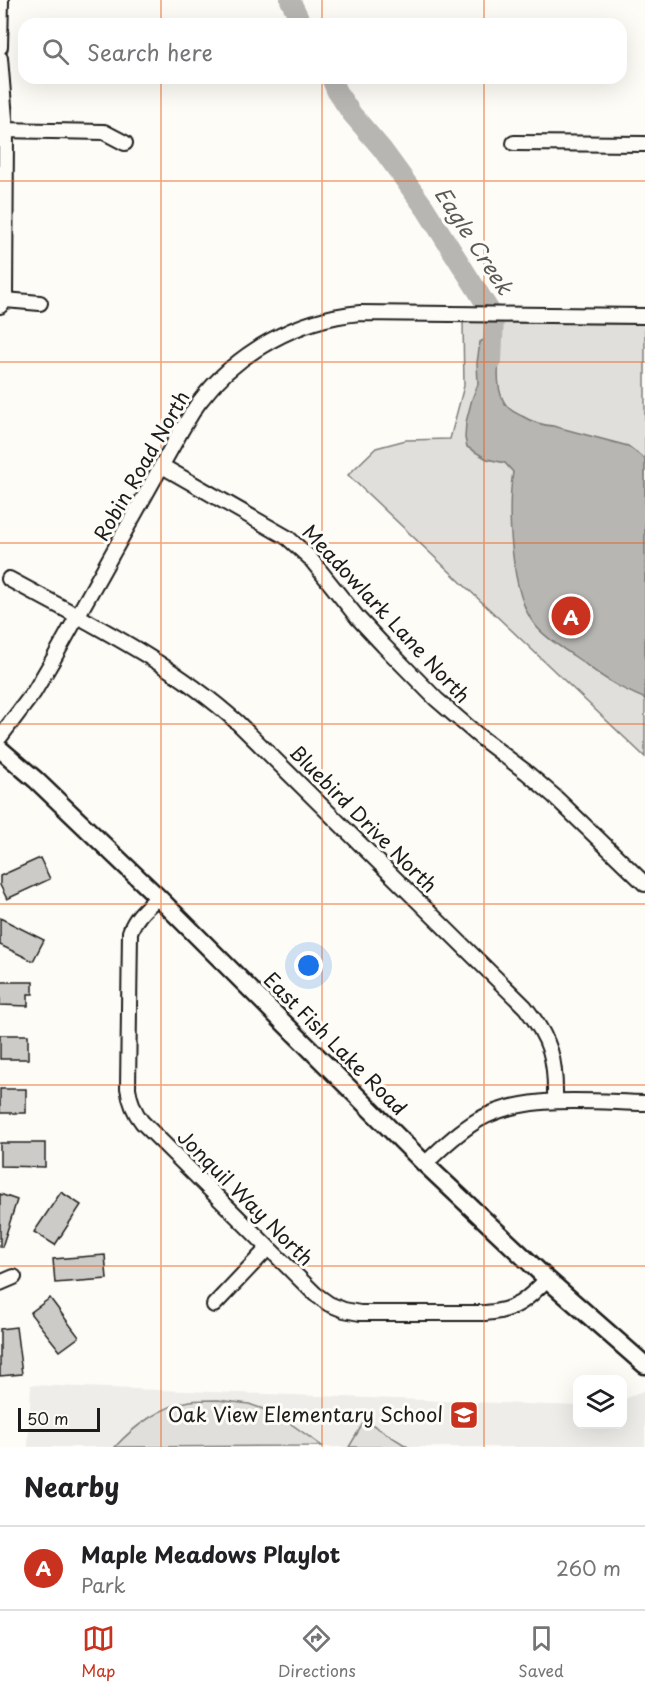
<!DOCTYPE html>
<html lang="en">
<head>
<meta charset="utf-8">
<style>
  :root { --surface:#fff; --page:#f2f2f2; --text:#202124; --muted:#757577; --line:#e0e0e0; --accent:#c8321e }
  body { margin:0; font-family:"Playpen Sans",sans-serif; background:var(--page); color:var(--text) }
  .controls { position:absolute; right:18px; bottom:18px; display:grid; overflow:hidden; border-radius:12px; box-shadow:0 6px 24px #0002 }
  .controls button { width:54px; height:54px; display:grid; place-items:center; padding:0; border:0; border-bottom:2px solid var(--line); background:var(--surface); color:var(--text); font:30px sans-serif }
  .scale { position:absolute; left:18px; bottom:15px; width:82px; box-sizing:border-box; padding-left:6px; border:3px solid #1c1c1c; border-top:0; font-size:16px; line-height:21px; white-space:nowrap; color:#1c1c1c; -webkit-text-stroke:4px #fdfcf7; paint-order:stroke }
  .you { position:absolute; left:309px; top:966px; width:21px; height:21px; margin:-15px; border:4px solid #fff; border-radius:50%; background:#1a73e8; box-shadow:0 0 0 9px #1a73e833 }
  .badge { display:grid; place-items:center; width:39px; height:39px; border-radius:50%; background:var(--accent); color:#fff; font-size:20px; font-weight:700 }
  .pin { position:absolute; translate:-50% -50%; border:3px solid #fff; box-shadow:0 2px 6px #0006 }
  .list { margin:0; padding:0; list-style:none }
  h2 { display:flex; justify-content:space-between; align-items:center; height:78px; margin:0; padding:0 24px; font-size:26px }
  h2 small { font-size:20px; font-weight:400; color:var(--muted) }
  .list li { display:grid; grid-template-columns:39px 1fr auto; gap:18px; align-items:center; box-sizing:border-box; height:84px; padding:0 24px; border-top:2px solid var(--line) }
  .list b { display:block; font-size:22px; white-space:nowrap }
  .list p { margin:0; font-size:20px; white-space:nowrap; color:var(--muted) }
  .list em { font-size:20px; font-style:normal; color:var(--muted) }
  .icon { flex:none; width:33px; height:33px; fill:none; stroke:currentColor; stroke-width:2; stroke-linecap:round; stroke-linejoin:round }
  .map { position:relative; flex:none; width:645px; height:1447px; overflow:hidden }
  .search { position:absolute; background:var(--surface); box-shadow:0 6px 24px #0002; left:18px; right:18px; top:18px; height:66px; display:flex; align-items:center; gap:15px; box-sizing:border-box; padding:0 21px; border-radius:18px; color:var(--muted); font-size:22px }
  .sheet { height:162px; background:var(--surface) }
  nav { display:flex; justify-content:space-around; align-items:center; box-sizing:border-box; height:84px; border-top:2px solid var(--line); background:var(--surface); font-size:16px; color:var(--muted) }
  nav a { display:grid; justify-items:center; gap:3px }
  nav .on { color:var(--accent) }
  .map>svg:first-child { display:block }
</style>
</head>
<body>
<div class="map">
<svg width="645" height="1447" viewBox="0 0 645 1447">
  <rect width="100%" height="100%" fill="#fdfcf7"/>
  <filter id="ink" filterUnits="userSpaceOnUse"><feTurbulence type="fractalNoise" baseFrequency=".0167" numOctaves="2"/><feDisplacementMap in="SourceGraphic" scale="12" xChannelSelector="R" yChannelSelector="G"/><feConvolveMatrix kernelMatrix="1 2 1 2 8 2 1 2 1" color-interpolation-filters="sRGB"/></filter>
  <g filter="url(#ink)">
    <!-- built -->
    <path fill="#eeede9" d="M 31,1385 L 577,1406 L 578,1424 L 622,1424 L 623,1400 L 645,1390 L 645,1447 L 28,1447 Z"/>
    <!-- green -->
    <g fill="#e0dfdb" stroke="#7e7e7c" stroke-width="1.5">
      <path d="M 463,322 L 645,324 L 645,757 L 348,475 L 376,448 L 406,440 L 450,439 L 464,386 Z"/>
      <path d="M 218,1400 L 249,1404 L 277,1414 L 322,1446 L 115,1447 C 134,1426 162,1406 190,1401 C 199,1400 209,1400 218,1400 Z"/>
      <path d="M 365,1420 L 408,1447 L 349,1447 Z"/>
    </g>
    <!-- water -->
    <path fill="#b7b6b2" stroke="#797876" stroke-width="1.5" d="M 493,334 L 501,346 C 498,363 494,396 510,409 C 513,412 518,414 522,416 C 532,422 541,425 553,426 L 628,446 L 645,459 L 645,699 C 633,693 619,688 608,680 C 596,673 586,664 574,656 C 561,647 545,638 535,625 C 510,594 507,509 513,472 L 505,463 L 487,459 L 467,447 L 465,438 L 466,422 L 472,399 L 478,384 L 477,363 L 480,342 Z"/>
    <g fill="none" stroke-linecap="round" stroke-linejoin="round">
      <!-- river -->
      <g stroke="#b7b6b2" stroke-width="20">
        <path d="M 290,0 L 302,24"/>
        <path d="M 331,78 L 337,92 L 352,114 L 382,149 L 425,208 L 494,317 L 492,361"/>
      </g>
    </g>
    <!-- building -->
    <g fill="#cccbc8" stroke="#1c1c1c" stroke-width="1.5">
      <path d="M 40,858 L 50,879 L 7,899 L 0,885 L 0,876 Z"/>
      <path d="M 0,918 L 44,940 L 33,961 L 0,945 Z"/>
      <path d="M 0,982 L 33,982 L 33,994 L 28,994 L 28,1006 L 0,1005 Z"/>
      <rect x="0" y="1035" width="28" height="24"/>
      <rect x="0" y="1089" width="26" height="24"/>
      <path d="M 0,1143 L 45,1143 L 45,1167 L 0,1166 Z"/>
      <path d="M 61,1192 L 81,1205 L 55,1245 L 34,1232 Z"/>
      <path d="M 0,1194 L 17,1200 L 2,1247 L 0,1247 Z"/>
      <path d="M 105,1255 L 107,1279 L 55,1283 L 53,1259 Z"/>
      <path d="M 50,1298 L 79,1337 L 60,1351 L 30,1313 Z"/>
      <path d="M 16,1327 L 22,1374 L 0,1376 L 0,1329 Z"/>
    </g>
    <g fill="none" stroke-linecap="round" stroke-linejoin="round">
      <!-- minor casing -->
      <g stroke="#1c1c1c" stroke-width="18">
        <g id="minor">
          <path d="M 0,47 L 1,0"/>
          <path d="M 0,58 L 6,130 L 5,300"/>
          <path d="M 0,130 L 104,132 L 125,143"/>
          <path d="M 514,143 L 645,144"/>
          <path d="M 0,306 L 5,300 L 40,303"/>
          <path d="M 162,466 L 288,538 L 309,557 L 357,617 L 384,646 L 436,699 L 480,737 L 526,772 L 554,796 L 645,884"/>
          <path d="M 9,579 C 88,622 171,662 238,723 L 525,1007 C 551,1040 556,1059 555,1101"/>
          <path d="M 0,737 L 34,692 L 54,658 L 182,429 C 188,420 193,410 200,401 C 238,351 298,319 360,313 L 645,316"/>
          <path d="M 158,897 C 146,908 135,917 130,932 L 128,1088 C 130,1102 134,1112 142,1122 L 315,1294 L 329,1304 L 344,1310 L 360,1313 L 485,1313 C 515,1311 527,1300 547,1279"/>
          <path d="M 425,1164 C 441,1148 458,1132 478,1120 C 525,1093 593,1102 645,1103"/>
          <path d="M 0,1283 L 14,1277"/>
          <path d="M 214,1305 L 268,1248"/>
        </g>
      </g>
      <!-- tertiary casing -->
      <g stroke="#1c1c1c" stroke-width="21">
        <path id="tertiary" d="M 0,749 L 36,780 L 158,897 L 425,1164 L 547,1279 L 645,1365"/>
      </g>
      <!-- minor -->
      <use href="#minor" stroke="#fdfcf7" stroke-width="14"/>
      <!-- tertiary -->
      <use href="#tertiary" stroke="#fdfcf7" stroke-width="16"/>
    </g>
  </g>
  <!-- grid -->
  <path fill="none" stroke="#e8590c" stroke-width="1.5" stroke-opacity="0.55" d="M 161,0 L 161,24M 322,0 L 322,24M 484,0 L 484,24M 161,78 L 161,1447M 322,78 L 322,1447M 484,78 L 484,1447M 0,181 L 645,181M 0,362 L 645,362M 0,543 L 645,543M 0,724 L 645,724M 0,904 L 645,904M 0,1085 L 645,1085M 0,1266 L 645,1266"/>
  <!-- icons -->
  <defs>
    <g id="school-square" transform="scale(1.5)"><rect x="-9" y="-9" width="18" height="18" rx="4" fill="#c8321e" stroke="#fdfcf7"/><path d="M0-5L7-2L0 1L-7-2ZM-4 1L0 2.5L4 1V4Q0 6-4 4Z" fill="#fff"/></g>
  </defs>
  <g fill-rule="evenodd">
    <use href="#school-square" x="464" y="1415"/>
  </g>
  <g text-anchor="middle" stroke-width="6" stroke-linejoin="round" paint-order="stroke">
    <!-- street labels -->
    <g font-size="20" fill="#1c1c1c" stroke="#fdfcf7">
      <text transform="translate(142 466) rotate(-60)" y="7">Robin Road North</text>
      <text transform="translate(386 614) rotate(47)" y="7">Meadowlark Lane North</text>
      <text transform="translate(363 819) rotate(45)" y="7">Bluebird Drive North</text>
      <text transform="translate(335 1044) rotate(45)" y="7">East Fish Lake Road</text>
      <text transform="translate(245 1198) rotate(45)" y="7">Jonquil Way North</text>
    </g>
    <!-- poi labels -->
    <g font-size="20" fill="#1c1c1c" stroke="#fdfcf7" text-anchor="end">
      <text x="443" y="1422">Oak View Elementary School</text>
    </g>
    <!-- water labels -->
    <g font-size="21" font-style="italic" fill="#5a5a58" stroke="#fdfcf7">
      <text transform="translate(473 241) rotate(57)" y="7">Eagle Creek</text>
    </g>
  </g>
</svg>
<div class="controls">
<button><svg class="icon" aria-label="layers" viewBox="0 0 24 24"><path d="M12 4l9 5-9 5-9-5zM3 14l9 5 9-5"/></svg></button>
</div>
<div class="scale">50 m</div>
<div class="you"></div>
<div class="pin badge" style="left:571px;top:616px">A</div>
<div class="search"><svg class="icon" aria-label="search" viewBox="0 0 24 24"><circle cx="10" cy="10" r="6"/><path d="M15 15l6 6"/></svg>Search here</div>
</div>
<section class="sheet">
<h2>Nearby<small></small></h2>
<ul class="list">
<li><span class="badge">A</span><div><b>Maple Meadows Playlot</b><p>Park</p></div><em>260 m</em></li>
</ul>
</section>
<nav>
<a class="on"><svg class="icon" aria-label="map" viewBox="0 0 24 24"><path d="M3 6l6-2 6 2 6-2v14l-6 2-6-2-6 2zM9 4v14M15 6v14"/></svg>Map</a>
<a><svg class="icon" aria-label="directions" viewBox="0 0 24 24"><path d="M12 3l9 9-9 9-9-9zM9 14v-3h6M13 9l2 2-2 2"/></svg>Directions</a>
<a><svg class="icon" aria-label="saved" viewBox="0 0 24 24"><path d="M7 4h10v16l-5-4-5 4z"/></svg>Saved</a>
</nav>
</body>
</html>
